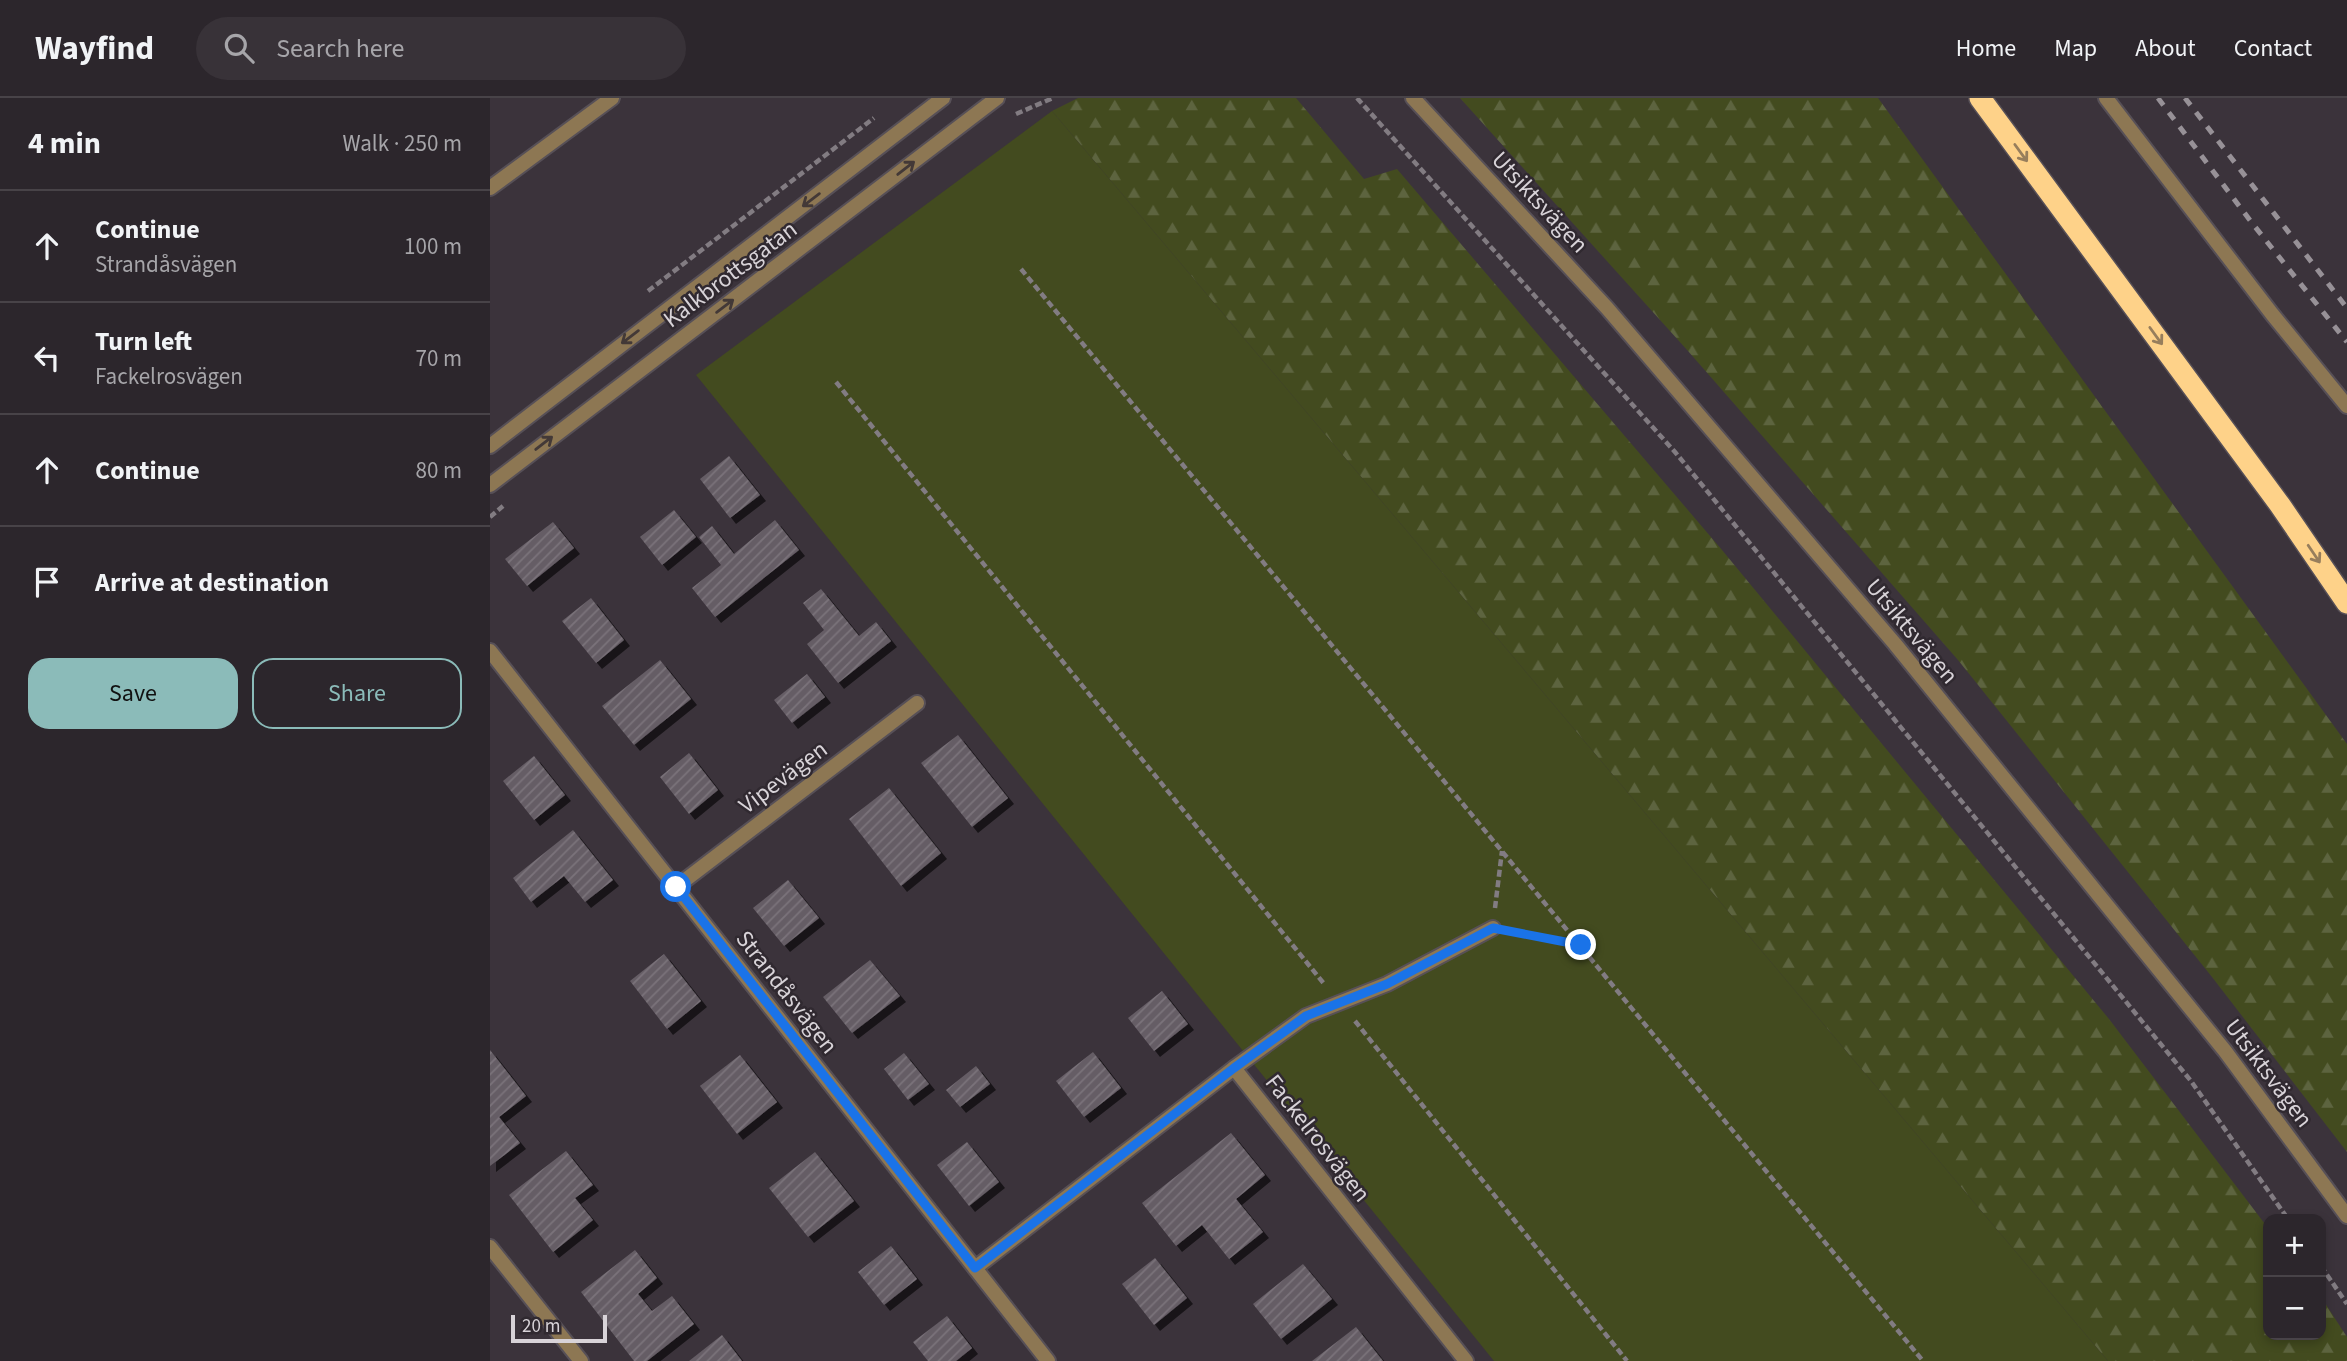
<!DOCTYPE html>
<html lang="en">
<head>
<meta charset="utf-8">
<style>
  :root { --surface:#2c262c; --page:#383238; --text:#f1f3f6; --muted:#a6a5a9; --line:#484348; --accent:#8bbbb9 }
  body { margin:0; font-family:"Source Sans 3",sans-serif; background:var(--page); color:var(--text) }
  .controls { position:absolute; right:21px; bottom:21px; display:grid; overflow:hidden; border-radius:14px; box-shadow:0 4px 10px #0003 }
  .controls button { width:63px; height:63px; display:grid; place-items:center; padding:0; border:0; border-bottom:2px solid var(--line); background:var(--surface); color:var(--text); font:35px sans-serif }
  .scale { position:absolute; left:21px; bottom:18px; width:96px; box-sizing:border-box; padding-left:7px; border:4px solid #d8d3d8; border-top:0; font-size:19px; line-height:24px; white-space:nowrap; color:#d8d3d8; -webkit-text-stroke:5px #302930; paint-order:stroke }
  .stop { position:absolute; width:21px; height:21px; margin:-16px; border:5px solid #1a73e8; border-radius:50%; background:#fff }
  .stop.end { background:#1a73e8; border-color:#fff; box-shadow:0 2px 7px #0008 }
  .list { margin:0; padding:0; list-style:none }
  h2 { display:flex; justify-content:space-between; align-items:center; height:91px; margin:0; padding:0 28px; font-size:30px }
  h2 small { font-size:23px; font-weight:400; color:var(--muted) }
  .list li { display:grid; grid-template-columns:46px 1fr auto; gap:21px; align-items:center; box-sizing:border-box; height:112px; padding:0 28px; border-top:2px solid var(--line) }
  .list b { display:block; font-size:26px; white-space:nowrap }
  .list p { margin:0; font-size:23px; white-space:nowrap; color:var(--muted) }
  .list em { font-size:23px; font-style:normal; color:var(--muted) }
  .actions { display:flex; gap:14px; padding:21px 28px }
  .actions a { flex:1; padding:16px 0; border:2px solid var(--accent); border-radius:21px; text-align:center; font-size:24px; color:var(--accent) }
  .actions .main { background:var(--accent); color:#111 }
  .icon { flex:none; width:38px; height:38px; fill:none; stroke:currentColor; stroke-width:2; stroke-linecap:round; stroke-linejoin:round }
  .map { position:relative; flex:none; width:1857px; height:1263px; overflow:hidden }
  header { display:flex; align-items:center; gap:42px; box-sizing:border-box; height:98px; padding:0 35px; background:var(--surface); border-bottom:2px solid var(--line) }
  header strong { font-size:33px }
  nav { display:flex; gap:38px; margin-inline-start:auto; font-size:24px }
  .search { width:490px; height:63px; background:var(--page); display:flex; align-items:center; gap:18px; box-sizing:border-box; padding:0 24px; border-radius:38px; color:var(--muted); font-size:26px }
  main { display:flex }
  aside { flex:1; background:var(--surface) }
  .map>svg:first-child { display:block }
</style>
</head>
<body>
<header>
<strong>Wayfind</strong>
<div class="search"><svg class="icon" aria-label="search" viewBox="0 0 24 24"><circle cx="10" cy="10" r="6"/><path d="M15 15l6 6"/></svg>Search here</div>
<nav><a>Home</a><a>Map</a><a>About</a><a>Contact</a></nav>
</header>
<main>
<aside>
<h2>4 min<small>Walk · 250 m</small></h2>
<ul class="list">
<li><svg class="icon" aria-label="ahead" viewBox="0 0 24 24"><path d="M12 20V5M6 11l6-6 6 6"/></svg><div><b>Continue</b><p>Strandåsvägen</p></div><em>100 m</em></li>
<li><svg class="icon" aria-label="left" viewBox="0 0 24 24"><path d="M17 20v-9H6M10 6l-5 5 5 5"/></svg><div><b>Turn left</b><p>Fackelrosvägen</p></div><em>70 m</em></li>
<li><svg class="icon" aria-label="ahead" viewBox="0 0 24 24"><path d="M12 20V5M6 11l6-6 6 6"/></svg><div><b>Continue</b></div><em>80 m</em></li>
<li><svg class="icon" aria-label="arrive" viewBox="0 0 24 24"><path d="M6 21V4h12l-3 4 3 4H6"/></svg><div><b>Arrive at destination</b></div></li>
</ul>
<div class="actions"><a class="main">Save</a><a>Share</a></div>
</aside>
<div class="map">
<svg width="1857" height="1263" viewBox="0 0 1857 1263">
  <defs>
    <pattern id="forest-firs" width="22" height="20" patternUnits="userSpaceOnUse" patternTransform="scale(1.75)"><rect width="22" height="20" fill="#434b1f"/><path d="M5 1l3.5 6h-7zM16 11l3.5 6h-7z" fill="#5d643f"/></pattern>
    <pattern id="building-hatch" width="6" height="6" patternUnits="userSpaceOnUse" patternTransform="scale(1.75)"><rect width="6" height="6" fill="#655d65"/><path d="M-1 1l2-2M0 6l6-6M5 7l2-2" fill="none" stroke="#7a737a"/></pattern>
    <filter id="shadow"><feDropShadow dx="6" dy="6" stdDeviation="0" flood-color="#0009"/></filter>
  </defs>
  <rect width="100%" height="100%" fill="#3b333b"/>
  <!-- forest -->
  <g fill="url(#forest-firs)">
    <path d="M 588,0 L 806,0 L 874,81 L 907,71 L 1232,452 L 1619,921 L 1778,1130 L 1778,1237 L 1831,1237 L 1831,1199 L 1857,1239 L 1857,1263 L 1618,1263 L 562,13 Z"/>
    <path d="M 970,0 L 1388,0 L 1857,646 L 1857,1054 L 1722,879 L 1468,562 L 1198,253 Z"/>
  </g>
  <!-- garden -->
  <path fill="#434b1f" d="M 562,13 L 1618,1263 L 1004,1263 L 206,277 Z"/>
  <!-- building -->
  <g fill="url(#building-hatch)" filter="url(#shadow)">
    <path d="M 239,358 L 270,397 L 240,420 L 210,381 Z"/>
    <path d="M 184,412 L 206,439 L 172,467 L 150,439 Z"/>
    <path d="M 285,422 L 309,452 L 225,519 L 202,490 L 231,467 L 209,439 L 222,428 L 244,456 Z"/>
    <path d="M 63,424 L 84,450 L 37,488 L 15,461 Z"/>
    <path d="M 331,491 L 369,538 L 386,524 L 401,543 L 348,585 L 317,546 L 334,532 L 313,505 Z"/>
    <path d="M 101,500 L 134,542 L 106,565 L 72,523 Z"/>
    <path d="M 170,562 L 201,601 L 144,647 L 112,608 Z"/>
    <path d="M 317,576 L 335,599 L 302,625 L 284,602 Z"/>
    <path d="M 468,637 L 518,700 L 482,729 L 431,665 Z"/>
    <path d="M 199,655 L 228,692 L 199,716 L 170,679 Z"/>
    <path d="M 44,658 L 75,697 L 44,722 L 13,683 Z"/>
    <path d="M 399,690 L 451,755 L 411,788 L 359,721 Z"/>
    <path d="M 83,732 L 123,782 L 95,804 L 74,778 L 41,804 L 23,780 Z"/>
    <path d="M 298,782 L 329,820 L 294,848 L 263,810 Z"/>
    <path d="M 174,856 L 211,903 L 177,931 L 140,883 Z"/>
    <path d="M 380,862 L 410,898 L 362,935 L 333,899 Z"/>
    <path d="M 672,893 L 698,926 L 664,953 L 638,920 Z"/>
    <path d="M 0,952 L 36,998 L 9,1019 L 30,1045 L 0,1068 Z"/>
    <path d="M 603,954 L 631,990 L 594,1019 L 566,983 Z"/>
    <path d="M 414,955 L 439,986 L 418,1002 L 394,971 Z"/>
    <path d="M 250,957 L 287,1004 L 247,1036 L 210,988 Z"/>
    <path d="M 486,968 L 500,986 L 470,1009 L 456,992 Z"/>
    <path d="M 741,1035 L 775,1077 L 746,1101 L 773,1134 L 739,1161 L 712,1127 L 686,1148 L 652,1105 Z"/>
    <path d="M 477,1044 L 509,1084 L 479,1108 L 447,1067 Z"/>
    <path d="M 76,1053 L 103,1087 L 85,1100 L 103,1122 L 63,1154 L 19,1097 Z"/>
    <path d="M 325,1054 L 364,1103 L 318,1139 L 279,1090 Z"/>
    <path d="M 401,1148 L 427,1181 L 394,1207 L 368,1174 Z"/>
    <path d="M 145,1152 L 167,1180 L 148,1196 L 162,1213 L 182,1198 L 204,1226 L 157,1263 L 144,1263 L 91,1194 Z"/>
    <path d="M 665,1160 L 697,1200 L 664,1227 L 632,1186 Z"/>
    <path d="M 813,1166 L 842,1201 L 791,1241 L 763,1206 Z"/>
    <path d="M 457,1218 L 482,1250 L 466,1263 L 438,1263 L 423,1244 Z"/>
    <path d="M 866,1229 L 893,1263 L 822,1263 Z"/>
    <path d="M 232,1237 L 252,1263 L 199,1263 Z"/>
  </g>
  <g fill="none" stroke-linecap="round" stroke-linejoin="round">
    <!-- service casing -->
    <g stroke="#575057" stroke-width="18">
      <g id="service">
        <path d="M 1616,0 L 1782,216 L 1857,308"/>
        <path d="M 0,90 L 122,0"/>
        <path d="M 744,970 L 816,918 L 897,886 L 1003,830"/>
      </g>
    </g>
    <!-- minor casing -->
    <g stroke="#575057" stroke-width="18">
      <g id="minor">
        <path d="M 923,0 L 1117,210 L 1405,546 L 1735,953 L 1857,1118"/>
        <path d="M 0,553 L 558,1263"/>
        <path d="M 186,789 L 427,605"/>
        <path d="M 0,1149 L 91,1263"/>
        <path d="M 485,1170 L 744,970 L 976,1263"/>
      </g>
    </g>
    <!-- tertiary casing -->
    <g stroke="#575057" stroke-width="18">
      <g id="tertiary">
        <path d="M 0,348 L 453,0"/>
        <path d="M 0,387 L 507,0"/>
      </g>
    </g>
    <!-- motorway casing -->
    <g stroke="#575057" stroke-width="24">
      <path id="motorway" d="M 1490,0 L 1790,407 L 1857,505"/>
    </g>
    <!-- path -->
    <g stroke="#827c82" stroke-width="4.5" stroke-dasharray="7 3.5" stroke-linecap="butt">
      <path d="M 867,0 L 1185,354 L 1701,983 L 1798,1121"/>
      <path d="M 526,16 L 563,0"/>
      <path d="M 531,171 L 1433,1263"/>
      <path d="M 158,193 L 384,20"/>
      <path d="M 346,284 L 835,887"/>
      <path d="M 0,419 L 13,408"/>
      <path d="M 1005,810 L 1012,753"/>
      <path d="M 1023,834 L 1090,847"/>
      <path d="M 865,923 L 1137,1263"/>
      <path d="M 1831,1168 L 1857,1206"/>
    </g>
    <!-- service -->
    <use href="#service" stroke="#8d7753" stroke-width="14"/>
    <!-- minor -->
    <use href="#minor" stroke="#8d7753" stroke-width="14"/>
    <!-- tertiary -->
    <use href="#tertiary" stroke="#8d7753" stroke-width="14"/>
    <!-- motorway -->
    <use href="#motorway" stroke="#fed289" stroke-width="21"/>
    <!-- rail -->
    <g stroke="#979197" stroke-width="5" stroke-dasharray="9 9" stroke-linecap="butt">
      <path d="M 1668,0 L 1762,125 L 1857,244"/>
      <path d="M 1695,0 L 1857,210"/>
    </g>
  </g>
  <!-- one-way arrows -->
  <defs><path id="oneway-shaft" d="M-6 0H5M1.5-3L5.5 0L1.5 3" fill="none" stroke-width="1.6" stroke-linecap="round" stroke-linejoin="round" transform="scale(1.75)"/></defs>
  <g stroke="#977e5c">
    <use href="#oneway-shaft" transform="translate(1531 55) rotate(54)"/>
    <use href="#oneway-shaft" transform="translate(1666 238) rotate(54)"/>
    <use href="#oneway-shaft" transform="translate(1824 456) rotate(56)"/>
  </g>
  <g stroke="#433937">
    <use href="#oneway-shaft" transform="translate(416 70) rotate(-38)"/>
    <use href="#oneway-shaft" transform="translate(321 102) rotate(143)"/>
    <use href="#oneway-shaft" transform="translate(235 208) rotate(-37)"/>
    <use href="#oneway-shaft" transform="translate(140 239) rotate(143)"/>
    <use href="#oneway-shaft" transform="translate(54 345) rotate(-38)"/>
  </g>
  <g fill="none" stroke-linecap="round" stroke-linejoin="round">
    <!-- route -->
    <path stroke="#1a73e8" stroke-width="9" d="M 186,789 L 485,1170 L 744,970 L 816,918 L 897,886 L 1003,830 L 1091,847"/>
  </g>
  <g text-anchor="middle" stroke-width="5" stroke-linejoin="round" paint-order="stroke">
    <!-- street labels -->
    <g font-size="24" fill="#d8d3d8" stroke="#302930">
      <text transform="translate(1050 104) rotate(47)" y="8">Utsiktsvägen</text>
      <text transform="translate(240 176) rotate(-37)" y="8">Kalkbrottsgatan</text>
      <text transform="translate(1422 533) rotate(50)" y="8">Utsiktsvägen</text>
      <text transform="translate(293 679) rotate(-37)" y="8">Vipevägen</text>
      <text transform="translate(297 894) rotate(52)" y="8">Strandåsvägen</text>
      <text transform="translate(1779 975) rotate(53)" y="8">Utsiktsvägen</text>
      <text transform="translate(828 1040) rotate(52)" y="8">Fackelrosvägen</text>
    </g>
  </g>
</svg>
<div class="controls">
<button>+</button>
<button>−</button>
</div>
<div class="scale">20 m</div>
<div class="stop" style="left:186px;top:789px"></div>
<div class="stop end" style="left:1091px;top:847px"></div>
</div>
</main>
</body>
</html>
